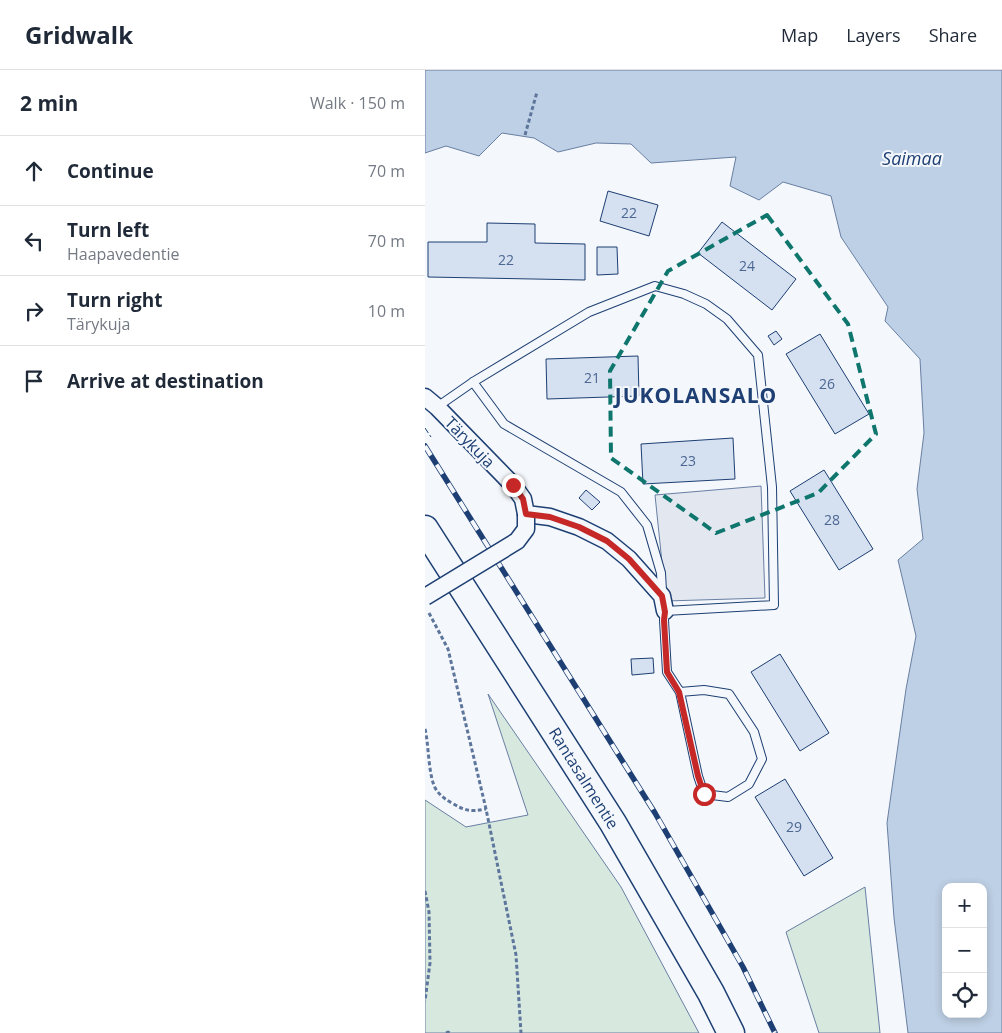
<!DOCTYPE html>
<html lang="en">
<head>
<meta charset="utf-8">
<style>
  :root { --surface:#fff; --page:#f2f2f3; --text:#1f2937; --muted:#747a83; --line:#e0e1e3 }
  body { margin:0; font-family:"Open Sans",sans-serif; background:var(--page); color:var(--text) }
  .controls { position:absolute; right:15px; bottom:15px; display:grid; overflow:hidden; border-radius:10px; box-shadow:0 2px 8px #0003 }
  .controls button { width:45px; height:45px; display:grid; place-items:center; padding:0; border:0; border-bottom:1px solid var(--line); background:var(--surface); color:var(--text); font:25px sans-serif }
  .stop { position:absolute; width:15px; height:15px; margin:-11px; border:4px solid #c62828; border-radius:50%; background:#fff }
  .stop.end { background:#c62828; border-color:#fff; box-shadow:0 1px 5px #0008 }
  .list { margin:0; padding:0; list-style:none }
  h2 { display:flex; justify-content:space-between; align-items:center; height:65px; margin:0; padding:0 20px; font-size:21px }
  h2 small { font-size:16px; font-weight:400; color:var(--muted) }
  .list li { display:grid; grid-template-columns:32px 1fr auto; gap:15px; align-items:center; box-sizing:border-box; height:70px; padding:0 20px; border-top:1px solid var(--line) }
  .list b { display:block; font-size:19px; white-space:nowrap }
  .list p { margin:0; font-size:16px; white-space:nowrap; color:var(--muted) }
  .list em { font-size:16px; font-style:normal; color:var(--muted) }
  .icon { flex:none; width:28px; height:28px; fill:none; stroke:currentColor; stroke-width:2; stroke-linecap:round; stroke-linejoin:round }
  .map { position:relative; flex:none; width:577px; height:963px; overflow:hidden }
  header { display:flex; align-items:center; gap:30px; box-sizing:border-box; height:70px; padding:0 25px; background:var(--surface); border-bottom:1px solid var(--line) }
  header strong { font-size:24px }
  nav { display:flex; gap:28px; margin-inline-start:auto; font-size:18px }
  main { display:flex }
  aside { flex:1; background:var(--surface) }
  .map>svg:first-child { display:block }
</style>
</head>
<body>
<header>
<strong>Gridwalk</strong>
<nav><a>Map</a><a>Layers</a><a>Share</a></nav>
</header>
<main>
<aside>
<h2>2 min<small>Walk · 150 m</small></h2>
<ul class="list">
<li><svg class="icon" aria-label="ahead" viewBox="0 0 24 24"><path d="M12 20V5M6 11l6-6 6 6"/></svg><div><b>Continue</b></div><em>70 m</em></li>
<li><svg class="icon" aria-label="left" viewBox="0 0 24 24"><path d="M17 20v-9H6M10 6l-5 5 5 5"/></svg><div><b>Turn left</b><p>Haapavedentie</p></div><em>70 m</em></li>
<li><svg class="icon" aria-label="right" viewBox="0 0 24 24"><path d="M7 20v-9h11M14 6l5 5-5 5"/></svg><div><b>Turn right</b><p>Tärykuja</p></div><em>10 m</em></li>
<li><svg class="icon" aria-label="arrive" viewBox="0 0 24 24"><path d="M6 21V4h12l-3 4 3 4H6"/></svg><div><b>Arrive at destination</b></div></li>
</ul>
</aside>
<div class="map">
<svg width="577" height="963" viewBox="0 0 577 963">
  <rect width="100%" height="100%" fill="#f4f7fb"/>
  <!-- green -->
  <g fill="#d7e8df" stroke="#687fa3">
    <path d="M 63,624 L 196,817 L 274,963 L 0,963 L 0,730 L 41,757 L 103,745 Z"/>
    <path d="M 440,817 L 455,963 L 394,963 L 361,862 Z"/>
  </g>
  <!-- parking -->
  <path fill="#e3e8f0" stroke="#687fa3" d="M 336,416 L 340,528 L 241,531 L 230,425 Z"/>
  <!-- water -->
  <path fill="#bed0e5" stroke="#687fa3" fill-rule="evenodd" d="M 0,0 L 577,0 L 577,963 L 483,963 L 469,848 L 462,753 L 481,619 L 491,566 L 473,490 L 498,469 L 492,419 L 499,363 L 495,289 L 460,251 L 463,237 L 416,167 L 406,126 L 358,112 L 334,130 L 305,116 L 311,87 L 226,93 L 206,74 L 171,73 L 133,82 L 109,68 L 77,63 L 54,86 L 21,76 L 0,83 ZM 521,817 L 558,817 L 558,944 L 521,944 Z"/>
  <!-- building -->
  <g fill="#d5e0f0" stroke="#1d3f73">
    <path d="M 183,121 L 233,135 L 224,166 L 175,151 Z"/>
    <path d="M 297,152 L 371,209 L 347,240 L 273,183 Z"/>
    <path d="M 62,153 L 110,154 L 110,173 L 160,174 L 160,210 L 3,207 L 3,172 L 62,172 Z"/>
    <path d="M 172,177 L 192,177 L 193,204 L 172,205 Z"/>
    <path d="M 351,261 L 357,269 L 349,275 L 343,266 Z"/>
    <path d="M 395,264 L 444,344 L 410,364 L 361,284 Z"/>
    <path d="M 213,286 L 214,326 L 122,329 L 121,289 Z"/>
    <path d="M 308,368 L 310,409 L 218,414 L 216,374 Z"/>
    <path d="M 399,400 L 448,479 L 414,500 L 365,421 Z"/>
    <path d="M 161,420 L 175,432 L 167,440 L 154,428 Z"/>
    <path d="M 355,584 L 404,663 L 375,681 L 326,602 Z"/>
    <path d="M 228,588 L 229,603 L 207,605 L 206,589 Z"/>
    <path d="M 360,709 L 408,788 L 379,806 L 330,727 Z"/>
  </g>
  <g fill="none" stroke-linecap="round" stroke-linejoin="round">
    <!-- service casing -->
    <g stroke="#1d3f73" stroke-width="10">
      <g id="service">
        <path d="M 48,312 L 79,354 L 196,422 L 222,455 L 236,503 L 237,521"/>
        <path d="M 12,337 L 48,312 L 164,242 L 230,216 L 259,224 L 281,234 L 302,249 L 333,285 L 347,417 L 349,535 L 240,541 L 239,550 L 242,602 L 255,622 L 273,706 L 279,724 L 303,727 L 324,714 L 337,689 L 329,662 L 304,624 L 279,620 L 255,622"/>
      </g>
    </g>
    <!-- minor casing -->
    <g stroke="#1d3f73" stroke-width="19">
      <path id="minor" d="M 0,327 L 12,337 L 88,415 L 98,429 L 101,444 L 125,447 L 154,457 L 182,471 L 204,489 L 237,526 L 240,541"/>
    </g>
    <!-- trunk casing -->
    <g stroke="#1d3f73" stroke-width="29">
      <path id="trunk" d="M 0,459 L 188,753 L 286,923 L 306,963"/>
    </g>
    <!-- path -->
    <g stroke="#5e769c" stroke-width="3" stroke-dasharray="4 2.5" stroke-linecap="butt">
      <path d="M 100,65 L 112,22"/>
      <path d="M 4,543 L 23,579 L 61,739 L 91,885 L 96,963"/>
      <path d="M 0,659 C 4,674 3,709 12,721 C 16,726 21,730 27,733 C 40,741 46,742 61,739"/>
      <path d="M 0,821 L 4,842 L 5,893 L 0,931"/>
      <path d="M 21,963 L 23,962 L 25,963"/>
    </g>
    <!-- service -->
    <use href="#service" stroke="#f4f7fb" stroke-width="8"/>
    <!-- minor -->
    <use href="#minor" stroke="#f4f7fb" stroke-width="16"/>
    <!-- trunk -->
    <use href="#trunk" stroke="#f4f7fb" stroke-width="26"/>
    <!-- rail casing -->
    <g stroke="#1d3f73" stroke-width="5.5">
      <path id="rail" d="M 0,376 L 230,743 L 318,897 L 350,963"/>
    </g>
    <!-- rail -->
    <use href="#rail" stroke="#f4f7fb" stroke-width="4" stroke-dasharray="11" stroke-linecap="butt"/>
    <!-- minor-bridge casing -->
    <g stroke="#1d3f73" stroke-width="19" stroke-linecap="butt">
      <path id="minor-bridge" d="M 0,527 L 92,471 L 101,459 L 101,444"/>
    </g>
    <!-- minor-bridge -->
    <use href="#minor-bridge" stroke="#f4f7fb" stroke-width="16"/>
    <!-- fence -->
    <path stroke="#1d3f73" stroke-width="1" stroke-dasharray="6 2.5" stroke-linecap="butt" d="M 0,358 L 6,367"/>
  </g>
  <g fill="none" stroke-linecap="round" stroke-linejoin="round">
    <!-- route -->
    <path stroke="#c62828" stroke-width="6" d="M 88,415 L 98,429 L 101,444 L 125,447 L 154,457 L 182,471 L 204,489 L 237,526 L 240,542 L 239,550 L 242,602 L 254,622 L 273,706 L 279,724"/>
  </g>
  <!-- marked area -->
  <path fill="none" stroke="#0f766e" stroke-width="4" stroke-dasharray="10 6" stroke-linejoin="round" d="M 342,145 L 423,254 L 451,364 L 393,423 L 291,463 L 186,388 L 185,301 L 243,201 Z"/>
  <g text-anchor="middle" stroke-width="4" stroke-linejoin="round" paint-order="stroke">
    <!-- number labels -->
    <g font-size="14" fill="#4b6792">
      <text x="204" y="148">22</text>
      <text x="81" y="195">22</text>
      <text x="322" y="201">24</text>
      <text x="167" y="313">21</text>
      <text x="402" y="319">26</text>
      <text x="263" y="396">23</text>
      <text x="407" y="455">28</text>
      <text x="369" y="762">29</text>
    </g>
    <!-- street labels -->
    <g font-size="16" fill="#1d3f73" stroke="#f4f7fb">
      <text transform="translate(45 372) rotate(46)" y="6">Tärykuja</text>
      <text transform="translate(159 708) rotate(58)" y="6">Rantasalmentie</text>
    </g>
    <!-- water labels -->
    <g font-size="18" font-style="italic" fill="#1d3f73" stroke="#f4f7fb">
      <text x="487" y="95">Saimaa</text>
    </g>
    <!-- district labels -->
    <g font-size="21" font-weight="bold" letter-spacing="1" fill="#1d3f73" stroke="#f4f7fb">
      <text x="271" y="333">JUKOLANSALO</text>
    </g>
  </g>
</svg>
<div class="controls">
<button>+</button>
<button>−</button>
<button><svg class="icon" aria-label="locate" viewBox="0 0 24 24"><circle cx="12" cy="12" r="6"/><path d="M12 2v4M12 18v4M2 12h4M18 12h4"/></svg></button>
</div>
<div class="stop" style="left:279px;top:724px"></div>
<div class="stop end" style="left:88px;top:415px"></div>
</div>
</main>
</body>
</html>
